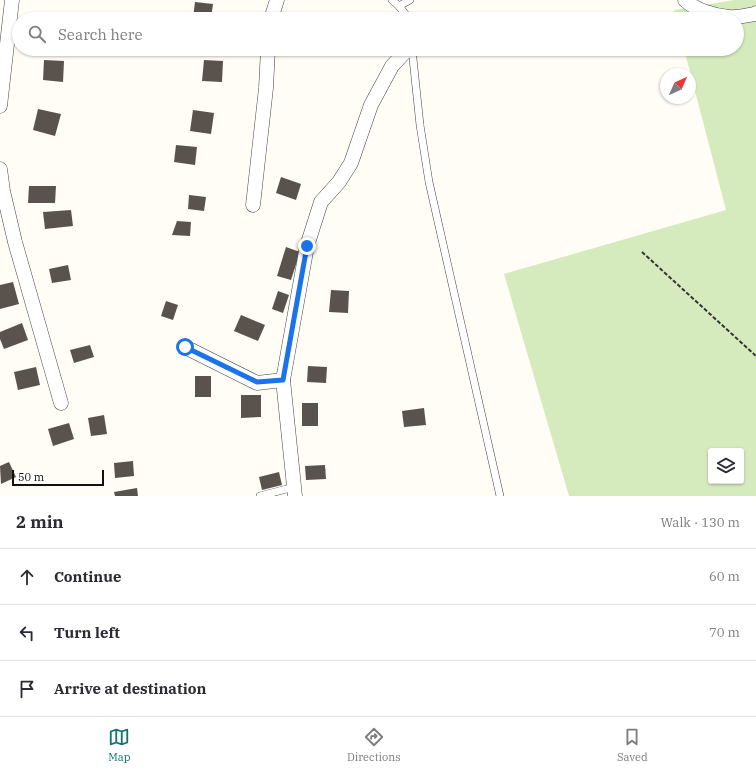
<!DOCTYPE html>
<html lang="en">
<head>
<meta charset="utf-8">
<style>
  :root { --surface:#fff; --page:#f2f2f3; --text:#2b2b33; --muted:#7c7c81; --line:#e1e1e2; --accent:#0f766e }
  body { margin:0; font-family:"IBM Plex Serif",serif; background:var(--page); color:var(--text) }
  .controls { position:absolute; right:12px; bottom:12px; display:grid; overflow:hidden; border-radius:4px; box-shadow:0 1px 3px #0004 }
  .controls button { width:36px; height:36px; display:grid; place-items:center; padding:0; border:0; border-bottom:1px solid var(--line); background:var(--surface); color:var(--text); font:20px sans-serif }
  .compass { position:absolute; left:660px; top:68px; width:36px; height:36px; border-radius:50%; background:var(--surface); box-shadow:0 1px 3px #0004; rotate:45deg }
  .scale { position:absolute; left:12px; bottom:10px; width:92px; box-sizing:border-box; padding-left:4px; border:2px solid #111; border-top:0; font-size:11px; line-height:14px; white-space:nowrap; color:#111; -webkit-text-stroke:3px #fff; paint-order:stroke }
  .stop { position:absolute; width:12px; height:12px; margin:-9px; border:3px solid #1a73e8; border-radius:50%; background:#fff }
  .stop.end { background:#1a73e8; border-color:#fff; box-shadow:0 1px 4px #0008 }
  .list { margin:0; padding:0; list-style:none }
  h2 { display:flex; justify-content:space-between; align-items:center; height:52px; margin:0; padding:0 16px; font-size:17px }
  h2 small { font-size:13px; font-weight:400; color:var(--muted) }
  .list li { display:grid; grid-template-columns:26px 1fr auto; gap:12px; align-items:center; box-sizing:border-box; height:56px; padding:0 16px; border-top:1px solid var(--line) }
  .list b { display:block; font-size:15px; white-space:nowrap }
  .list em { font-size:13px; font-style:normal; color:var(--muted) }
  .icon { flex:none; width:22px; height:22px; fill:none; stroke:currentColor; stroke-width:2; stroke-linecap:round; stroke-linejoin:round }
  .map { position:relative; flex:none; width:756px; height:496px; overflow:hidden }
  .search { position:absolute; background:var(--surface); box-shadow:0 1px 3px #0004; left:12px; right:12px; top:12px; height:44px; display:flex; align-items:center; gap:10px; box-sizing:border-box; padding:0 14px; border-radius:22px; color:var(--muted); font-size:15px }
  .sheet { height:220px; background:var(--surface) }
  nav { display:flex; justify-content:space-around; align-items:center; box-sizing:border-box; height:56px; border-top:1px solid var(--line); background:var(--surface); font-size:11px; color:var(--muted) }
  nav a { display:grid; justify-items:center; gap:2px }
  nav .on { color:var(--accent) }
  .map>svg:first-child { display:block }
</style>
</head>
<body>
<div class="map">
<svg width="756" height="496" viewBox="0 0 756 496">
  <rect width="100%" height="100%" fill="#fffdf5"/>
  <!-- green -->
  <path fill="#d5ebbd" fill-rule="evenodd" d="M 734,0 L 756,0 L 756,496 L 569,496 L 504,274 L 726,210 L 684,49 L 737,49 L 737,19 L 676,19 L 674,10 ZM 711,451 L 741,451 L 741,481 L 711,481 Z"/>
  <!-- building -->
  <g fill="#5a524d">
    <path d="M 195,2 L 213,4 L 211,19 L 193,18 Z"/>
    <path d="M 44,60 L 64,61 L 63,82 L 43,80 Z"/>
    <path d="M 204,60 L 223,61 L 222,82 L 202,81 Z"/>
    <path d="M 38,109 L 61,114 L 55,136 L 33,130 Z"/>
    <path d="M 193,110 L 214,113 L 211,134 L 190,131 Z"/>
    <path d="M 176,145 L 197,147 L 195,165 L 174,162 Z"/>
    <path d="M 281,177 L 301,184 L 296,200 L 276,193 Z"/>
    <path d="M 29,186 L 56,186 L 55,203 L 28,203 Z"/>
    <path d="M 189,195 L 206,197 L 204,211 L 188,209 Z"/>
    <path d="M 71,210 L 73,226 L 45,229 L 43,212 Z"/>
    <path d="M 177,221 L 191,222 L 190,236 L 172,235 Z"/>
    <path d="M 286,247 L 300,252 L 291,280 L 277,276 Z"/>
    <path d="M 68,265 L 71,280 L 52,283 L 49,269 Z"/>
    <path d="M 13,282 L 19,304 L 0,309 L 0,285 Z"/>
    <path d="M 331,290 L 349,291 L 348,313 L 329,312 Z"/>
    <path d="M 278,291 L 289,295 L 283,313 L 272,309 Z"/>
    <path d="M 166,301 L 178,305 L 173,320 L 161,316 Z"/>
    <path d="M 241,315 L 265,325 L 258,341 L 234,331 Z"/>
    <path d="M 22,323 L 28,340 L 4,349 L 0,339 L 0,332 Z"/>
    <path d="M 90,345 L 94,357 L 74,363 L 70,350 Z"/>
    <path d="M 308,366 L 327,367 L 326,383 L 307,382 Z"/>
    <path d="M 36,367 L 40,385 L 18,390 L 14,372 Z"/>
    <rect x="195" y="376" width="16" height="21"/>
    <path d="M 241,395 L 261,395 L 261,417 L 241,418 Z"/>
    <rect x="302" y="403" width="16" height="23"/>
    <path d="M 424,408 L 426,425 L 404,427 L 402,411 Z"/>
    <path d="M 104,415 L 107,434 L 91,436 L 88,418 Z"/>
    <path d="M 69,423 L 74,439 L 53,446 L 48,429 Z"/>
    <path d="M 133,461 L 134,476 L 115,478 L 114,463 Z"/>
    <path d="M 9,462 L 16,477 L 1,484 L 0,466 Z"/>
    <path d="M 325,465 L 326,479 L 306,480 L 305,466 Z"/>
    <path d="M 279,472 L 282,485 L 262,490 L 259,477 Z"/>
    <path d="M 137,488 L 138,496 L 115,496 L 114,492 Z"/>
  </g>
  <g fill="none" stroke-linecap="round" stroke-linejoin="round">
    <!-- service casing -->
    <g stroke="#444" stroke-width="8">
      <g id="service">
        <path d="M 392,0 L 399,6 L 409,19"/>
        <path d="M 399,6 L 410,0"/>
        <path d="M 412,49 L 420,125 L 429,182 L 500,496"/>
        <path d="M 260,496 L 294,487"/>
      </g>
    </g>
    <!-- minor casing -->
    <g stroke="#444" stroke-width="15">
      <g id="minor">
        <path d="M 685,0 C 695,10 715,16 729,17 C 737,18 747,15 755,14 L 756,13"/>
        <path d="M 271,19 L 277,0"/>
        <path d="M 0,106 L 12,0"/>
        <path d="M 0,169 L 3,191 L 15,242 L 61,403"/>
        <path d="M 253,205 L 266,88 L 268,49"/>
        <path d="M 185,347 L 257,383 L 283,380"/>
        <path d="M 295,496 L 283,380 L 307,246 L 321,202 L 339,182 L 351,163 L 371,105 L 392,66 L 406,51 L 410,49"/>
      </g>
    </g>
    <!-- path -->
    <path stroke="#333" stroke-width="2" stroke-dasharray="4 2" stroke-linecap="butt" d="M 642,252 L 756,356"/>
    <!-- service -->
    <use href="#service" stroke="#fff" stroke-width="7"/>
    <!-- minor -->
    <use href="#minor" stroke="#fff" stroke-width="14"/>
  </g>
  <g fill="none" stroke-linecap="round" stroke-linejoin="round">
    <!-- route -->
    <path stroke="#1a73e8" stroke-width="5" d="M 185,347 L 257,382 L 283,380 L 307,246"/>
  </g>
</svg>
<div class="controls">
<button><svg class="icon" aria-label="layers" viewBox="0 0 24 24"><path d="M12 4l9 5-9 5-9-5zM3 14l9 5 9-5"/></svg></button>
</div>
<svg class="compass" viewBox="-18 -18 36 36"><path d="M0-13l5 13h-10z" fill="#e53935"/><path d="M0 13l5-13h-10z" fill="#7c7c81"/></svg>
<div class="scale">50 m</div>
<div class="stop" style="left:185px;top:347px"></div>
<div class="stop end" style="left:307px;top:246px"></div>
<div class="search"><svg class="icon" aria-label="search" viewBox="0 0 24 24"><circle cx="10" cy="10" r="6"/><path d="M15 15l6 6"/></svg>Search here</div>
</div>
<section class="sheet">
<h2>2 min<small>Walk · 130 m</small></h2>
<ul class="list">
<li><svg class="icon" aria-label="ahead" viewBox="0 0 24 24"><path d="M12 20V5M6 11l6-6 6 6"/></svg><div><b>Continue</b></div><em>60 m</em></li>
<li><svg class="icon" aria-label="left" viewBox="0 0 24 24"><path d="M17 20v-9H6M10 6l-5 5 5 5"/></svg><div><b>Turn left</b></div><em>70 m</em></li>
<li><svg class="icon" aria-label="arrive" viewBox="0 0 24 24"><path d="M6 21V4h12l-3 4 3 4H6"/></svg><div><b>Arrive at destination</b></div></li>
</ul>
</section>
<nav>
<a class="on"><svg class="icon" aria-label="map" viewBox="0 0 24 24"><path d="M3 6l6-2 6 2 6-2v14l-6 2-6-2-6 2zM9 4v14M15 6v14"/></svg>Map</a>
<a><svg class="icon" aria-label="directions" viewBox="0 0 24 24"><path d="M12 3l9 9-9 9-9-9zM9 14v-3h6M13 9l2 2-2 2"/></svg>Directions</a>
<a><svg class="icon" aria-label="saved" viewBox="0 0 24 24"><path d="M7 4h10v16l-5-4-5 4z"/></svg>Saved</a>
</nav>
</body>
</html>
